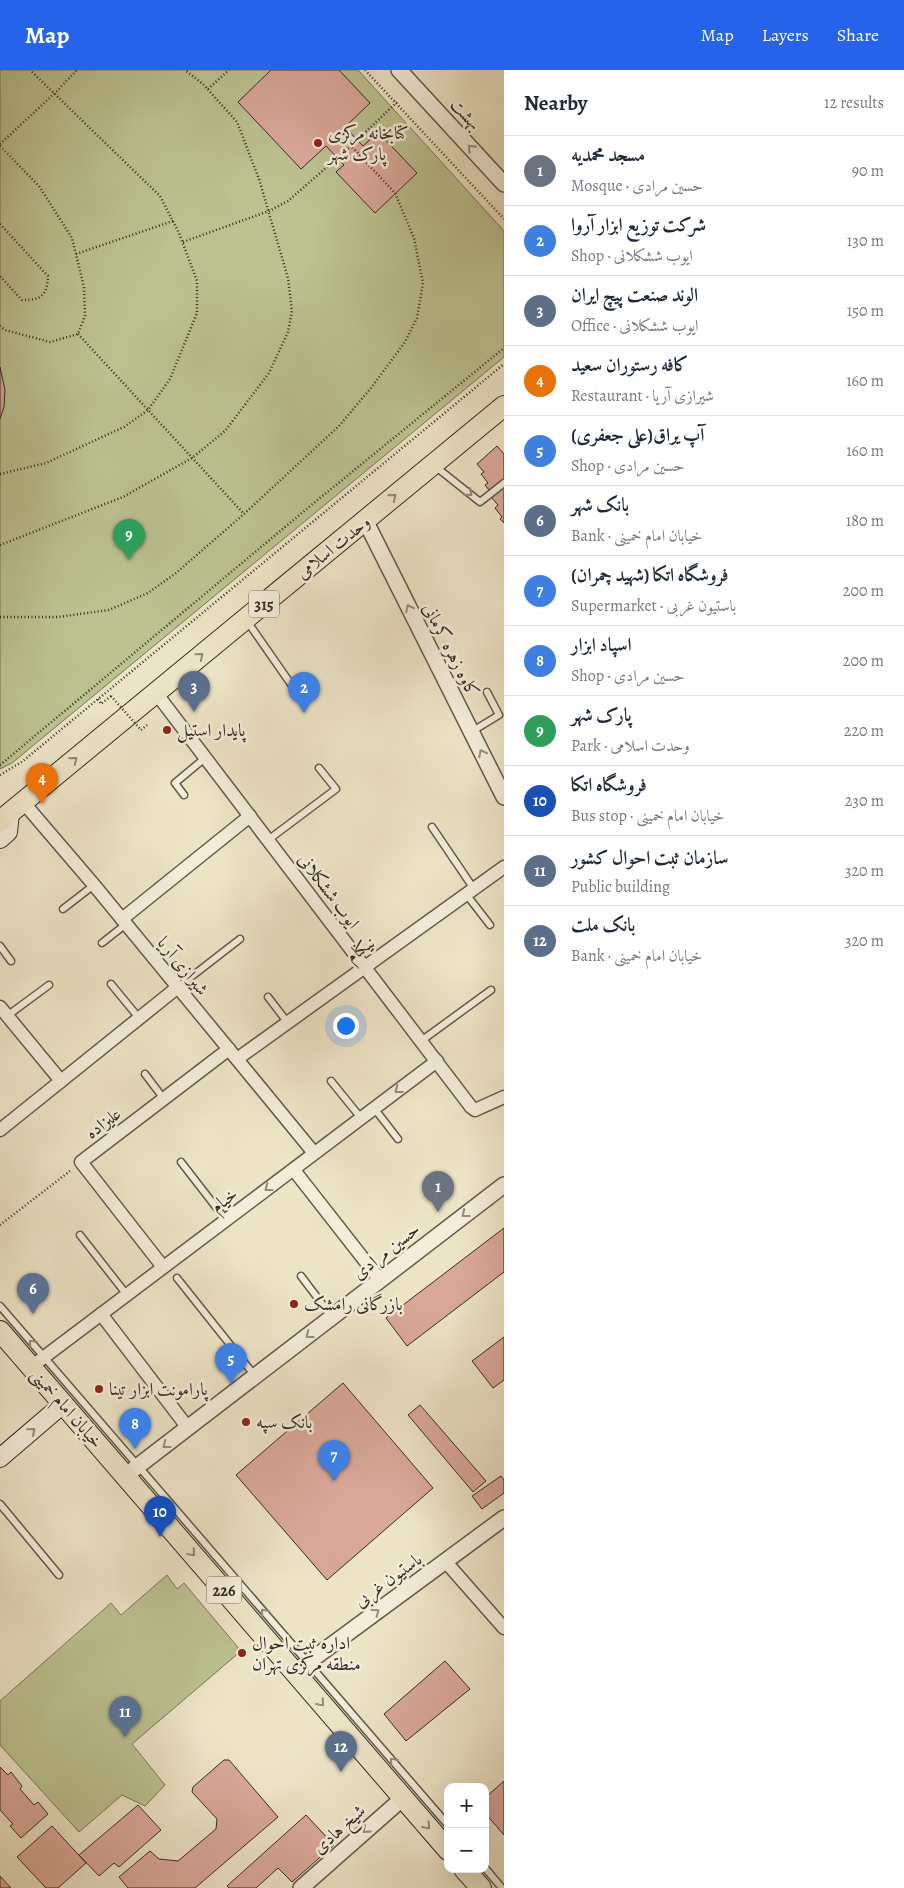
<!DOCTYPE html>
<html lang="en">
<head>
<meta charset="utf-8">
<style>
  :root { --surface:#fff; --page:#f2f2f3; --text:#1f2937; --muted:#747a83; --line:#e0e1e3; --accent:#2563eb }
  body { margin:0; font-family:Alegreya,Amiri,serif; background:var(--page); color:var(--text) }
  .controls { position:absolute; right:15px; bottom:15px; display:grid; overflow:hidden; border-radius:10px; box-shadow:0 5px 20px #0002 }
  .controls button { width:45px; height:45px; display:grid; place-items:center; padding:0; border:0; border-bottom:1px solid var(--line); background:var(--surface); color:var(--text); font:25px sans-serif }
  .you { position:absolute; left:345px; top:955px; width:18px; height:18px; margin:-12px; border:4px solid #fff; border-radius:50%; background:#1a73e8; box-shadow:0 0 0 8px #1a73e833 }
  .badge { display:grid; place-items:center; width:32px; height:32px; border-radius:50%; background:var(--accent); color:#fff; font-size:16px; font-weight:700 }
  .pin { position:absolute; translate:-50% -41px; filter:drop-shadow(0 1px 2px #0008) }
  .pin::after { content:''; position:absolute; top:26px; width:18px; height:15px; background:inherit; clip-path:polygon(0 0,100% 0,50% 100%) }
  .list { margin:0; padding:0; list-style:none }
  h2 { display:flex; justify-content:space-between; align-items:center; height:65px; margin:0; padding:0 20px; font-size:21px }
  h2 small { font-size:16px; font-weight:400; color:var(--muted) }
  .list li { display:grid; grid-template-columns:32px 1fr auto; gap:15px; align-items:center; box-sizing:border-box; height:70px; padding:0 20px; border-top:1px solid var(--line) }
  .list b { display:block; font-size:19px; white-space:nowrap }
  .list p { margin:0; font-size:16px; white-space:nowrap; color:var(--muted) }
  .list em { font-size:16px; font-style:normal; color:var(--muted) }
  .map { position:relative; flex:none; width:504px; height:1818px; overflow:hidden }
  header { display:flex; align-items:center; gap:30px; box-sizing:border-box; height:70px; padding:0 25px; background:var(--accent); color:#fff }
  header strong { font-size:24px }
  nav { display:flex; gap:28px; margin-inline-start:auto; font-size:18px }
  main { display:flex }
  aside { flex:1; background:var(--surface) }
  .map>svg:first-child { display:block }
</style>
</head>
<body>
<header>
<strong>Map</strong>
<nav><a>Map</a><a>Layers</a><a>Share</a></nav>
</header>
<main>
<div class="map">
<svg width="504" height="1818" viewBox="0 0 504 1818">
  <rect width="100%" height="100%" fill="#ede4c6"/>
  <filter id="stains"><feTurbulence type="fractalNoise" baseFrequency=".004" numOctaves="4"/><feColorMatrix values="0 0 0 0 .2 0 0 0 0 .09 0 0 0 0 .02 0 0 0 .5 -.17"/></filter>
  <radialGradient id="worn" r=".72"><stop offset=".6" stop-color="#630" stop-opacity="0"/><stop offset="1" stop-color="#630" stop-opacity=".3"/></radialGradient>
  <!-- green -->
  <g fill="#bdc292" stroke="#79765a">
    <path d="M 0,0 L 358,0 L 504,161 L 504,287 L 12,693 L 0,699 Z"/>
    <path d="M 167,1505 L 177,1519 L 184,1513 L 241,1581 L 132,1674 L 165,1715 L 145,1736 L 122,1725 L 79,1762 L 0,1675 L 0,1631 L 111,1533 L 121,1545 Z"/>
  </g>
  <!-- building -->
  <g fill="#daa899" stroke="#352b22">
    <path d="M 271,0 L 339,0 L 370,33 L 345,57 L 363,76 L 378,62 L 417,103 L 375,143 L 336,102 L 344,95 L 326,76 L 301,99 L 238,32 Z"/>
    <path d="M 0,297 L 5,320 L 4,337 L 0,349 Z"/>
    <path d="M 497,376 L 504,384 L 504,453 L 500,449 L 502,447 L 495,438 L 498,435 L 491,427 L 493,425 L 485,415 L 488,413 L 481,404 L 484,402 L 477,394 Z"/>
    <path d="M 504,1158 L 504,1202 L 407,1276 L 386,1248 Z"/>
    <path d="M 504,1267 L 504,1310 L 493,1318 L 472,1291 Z"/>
    <path d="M 343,1313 L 433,1418 L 327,1510 L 236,1405 Z"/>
    <path d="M 420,1335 L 486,1411 L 473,1422 L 408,1345 Z"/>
    <path d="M 501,1406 L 504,1410 L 504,1423 L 482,1439 L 472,1426 Z"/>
    <path d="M 445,1591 L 470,1619 L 406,1671 L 384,1644 Z"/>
    <path d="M 224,1690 L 229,1690 L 278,1747 L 195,1818 L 128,1818 L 119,1807 L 150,1781 L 159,1789 L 178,1791 L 216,1759 L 217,1749 L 192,1722 L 193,1717 Z"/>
    <path d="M 0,1697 L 8,1705 L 11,1702 L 22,1716 L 20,1719 L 34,1735 L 38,1732 L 48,1744 L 21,1768 L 10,1756 L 13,1754 L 0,1740 Z"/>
    <path d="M 504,1711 L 504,1765 L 485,1743 L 485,1728 Z"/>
    <path d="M 138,1735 L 161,1760 L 119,1797 L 114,1793 L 99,1806 L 79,1785 Z"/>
    <path d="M 306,1745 L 334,1775 L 292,1812 L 278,1798 L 256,1818 L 229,1818 L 227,1816 Z"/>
    <path d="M 52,1756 L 86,1793 L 58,1818 L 46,1818 L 17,1787 Z"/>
    <path d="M 0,1806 L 11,1818 L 0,1818 Z"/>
  </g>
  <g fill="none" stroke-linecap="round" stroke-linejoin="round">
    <!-- service casing -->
    <g stroke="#63594b" stroke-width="9">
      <g id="service">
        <path d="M 436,397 L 480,432 L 504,413"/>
        <path d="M 247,551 L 302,630"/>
        <path d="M 471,662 L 499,645 L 487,622"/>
        <path d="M 184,725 L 175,713 L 205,688"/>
        <path d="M 432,757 L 474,819"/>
        <path d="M 268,770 L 336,719 L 319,698"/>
        <path d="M 466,824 L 490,855"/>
        <path d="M 63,839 L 94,815"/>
        <path d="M 102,873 L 126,854"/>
        <path d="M 0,876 L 11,891"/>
        <path d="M 111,914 L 139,948"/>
        <path d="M 178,917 L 240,869"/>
        <path d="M 268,927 L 288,953"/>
        <path d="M 7,946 L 49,915"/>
        <path d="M 421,971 L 491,920"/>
        <path d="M 145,1004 L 164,1029"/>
        <path d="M 331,1011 L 361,1048"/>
        <path d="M 374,1038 L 398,1069"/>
        <path d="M 181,1092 L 226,1150"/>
        <path d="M 80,1165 L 127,1225"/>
        <path d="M 301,1206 L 332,1247"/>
        <path d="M 177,1208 L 255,1306"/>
        <path d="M 0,1236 L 448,1755"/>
        <path d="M 0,1434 L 59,1505"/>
        <path d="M 485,1798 L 502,1818"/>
      </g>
    </g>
    <!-- minor casing -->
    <g stroke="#63594b" stroke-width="15">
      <g id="minor">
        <path d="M 156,623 L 471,1037 L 475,1040 L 504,1027"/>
        <path d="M 23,732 L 94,815 L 314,1083"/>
        <path d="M 122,849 L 250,746"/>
        <path d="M 0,937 L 61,1011"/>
        <path d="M 237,989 L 504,797"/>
        <path d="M 0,1060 L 178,917"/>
        <path d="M 297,1104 L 380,1210"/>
        <path d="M 163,1197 L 81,1092 L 229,979"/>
        <path d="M 101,1244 L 188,1358"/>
        <path d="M 31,1297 L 437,991"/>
        <path d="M 445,1491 L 504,1558"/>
      </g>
    </g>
    <!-- tertiary casing -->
    <g stroke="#63594b" stroke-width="18">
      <g id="tertiary">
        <path d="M 399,0 L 504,114"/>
        <path d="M 365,450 L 504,727"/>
        <path d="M 125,1406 L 504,1115"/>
        <path d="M 295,1602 L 504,1448"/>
        <path d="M 301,1818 L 403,1728"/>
      </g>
    </g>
    <!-- secondary casing -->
    <g stroke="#352b22" stroke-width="20">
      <g id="secondary">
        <path d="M 0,769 L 8,762 L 10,743"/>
        <path d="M 0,1388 L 63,1334"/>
      </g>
    </g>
    <!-- primary casing -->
    <g stroke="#352b22" stroke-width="22">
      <g id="primary">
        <path d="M 0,751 L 504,336"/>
        <path d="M 0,1261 L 448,1780"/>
        <path d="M 464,1799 L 481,1818"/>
      </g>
    </g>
    <!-- path -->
    <g stroke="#352b22" stroke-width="2.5" stroke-dasharray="1 2.5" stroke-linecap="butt">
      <path d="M 365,0 L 504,149"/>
      <path d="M 208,19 L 229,0"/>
      <path d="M 0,74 L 55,23 L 77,0"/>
      <path d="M 0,76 L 39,116 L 72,168 L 84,217 L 85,246 L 78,264 L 50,272 L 5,260 L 0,256"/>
      <path d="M 0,154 L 48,206 C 47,226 41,230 22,230 L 0,206"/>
      <path d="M 183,172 L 269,141 L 288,131 L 351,76 L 397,32"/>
      <path d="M 76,184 L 173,151"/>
      <path d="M 78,264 L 244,444"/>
      <path d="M 0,404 L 46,393 L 124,357 L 148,340 L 170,309 L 197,243 L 197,211 L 179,163 L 160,126 L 30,0"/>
      <path d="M 0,475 L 123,427 L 192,388 L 225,361 L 269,303 L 288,262 L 292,241 L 288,208 L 259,109 L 237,52 L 203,14 L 185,0"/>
      <path d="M 0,547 L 58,547 L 109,540 L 148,523 L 176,503 L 244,444 L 339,356 L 371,318 L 405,272 L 417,248 L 423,213 L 414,168 L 395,123 L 351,76"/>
      <path d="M 98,629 L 101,634 L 111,626"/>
      <path d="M 141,660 L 147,655"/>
      <path d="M 0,695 L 309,437 L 504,278"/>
      <path d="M 0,705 L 23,691 L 504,294"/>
      <path d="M 0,1155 L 70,1101"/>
    </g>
    <!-- service -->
    <use href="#service" stroke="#f3edda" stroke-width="6"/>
    <!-- minor -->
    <use href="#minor" stroke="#f3edda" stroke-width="12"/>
    <!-- tertiary -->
    <use href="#tertiary" stroke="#f3edda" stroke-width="15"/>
    <!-- secondary -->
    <use href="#secondary" stroke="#f3edda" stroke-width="18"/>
    <!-- primary -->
    <use href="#primary" stroke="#ede4c6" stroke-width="20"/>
    <!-- path-bridge -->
    <path stroke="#352b22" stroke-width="2.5" stroke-dasharray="1 2.5" stroke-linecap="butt" d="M 111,626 L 141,660"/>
  </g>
  <!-- one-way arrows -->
  <defs><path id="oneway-chevron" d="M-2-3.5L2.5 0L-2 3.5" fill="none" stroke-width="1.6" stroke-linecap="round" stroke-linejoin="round" transform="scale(1.25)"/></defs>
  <g stroke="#948c7e">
    <use href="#oneway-chevron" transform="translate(471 78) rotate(-133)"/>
    <use href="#oneway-chevron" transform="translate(469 423) rotate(39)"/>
    <use href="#oneway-chevron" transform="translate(409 538) rotate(-117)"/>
    <use href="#oneway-chevron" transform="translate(482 683) rotate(-117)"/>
    <use href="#oneway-chevron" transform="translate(398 1020) rotate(143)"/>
    <use href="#oneway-chevron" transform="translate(268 1118) rotate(143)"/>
    <use href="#oneway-chevron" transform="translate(465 1144) rotate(142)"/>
    <use href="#oneway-chevron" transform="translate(309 1265) rotate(142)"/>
    <use href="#oneway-chevron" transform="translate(32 1273) rotate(-131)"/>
    <use href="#oneway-chevron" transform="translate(32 1361) rotate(-41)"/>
    <use href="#oneway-chevron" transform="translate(166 1375) rotate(142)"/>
    <use href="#oneway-chevron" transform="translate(264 1542) rotate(-131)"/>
    <use href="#oneway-chevron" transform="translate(376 1542) rotate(-36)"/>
    <use href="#oneway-chevron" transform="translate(393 1691) rotate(-131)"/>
    <use href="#oneway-chevron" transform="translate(366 1760) rotate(138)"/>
  </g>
  <g stroke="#918874">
    <use href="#oneway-chevron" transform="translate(393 427) rotate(-39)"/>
    <use href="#oneway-chevron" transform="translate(200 586) rotate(-39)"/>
    <use href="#oneway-chevron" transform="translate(74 690) rotate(-39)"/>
    <use href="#oneway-chevron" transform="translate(192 1483) rotate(49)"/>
    <use href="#oneway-chevron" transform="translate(321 1633) rotate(49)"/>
    <use href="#oneway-chevron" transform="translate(427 1756) rotate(49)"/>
  </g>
  <!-- markers -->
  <g fill="#8f2418" stroke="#f3edda" stroke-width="2">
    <circle cx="318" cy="73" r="5"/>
    <circle cx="167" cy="660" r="5"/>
    <circle cx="294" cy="1234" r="5"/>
    <circle cx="99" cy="1319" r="5"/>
    <circle cx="246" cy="1352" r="5"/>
    <circle cx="242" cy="1583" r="5"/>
  </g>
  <g text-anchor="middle" stroke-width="5" stroke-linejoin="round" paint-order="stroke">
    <!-- shield labels -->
    <g fill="#f3edda" stroke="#6e6559" stroke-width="1">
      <rect x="249" y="520.5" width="30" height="27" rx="4"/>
      <rect x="206.5" y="1506.5" width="35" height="27" rx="4"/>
    </g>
    <g font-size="16" font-weight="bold" fill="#352b22">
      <text x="264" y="540">315</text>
      <text x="224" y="1526">226</text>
    </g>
    <!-- street labels -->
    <g font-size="18" fill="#352b22" stroke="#f3edda">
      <text transform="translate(466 44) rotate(47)" y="6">بهشت</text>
      <text transform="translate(333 477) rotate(-39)" y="6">وحدت اسلامی</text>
      <text transform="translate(451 580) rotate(63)" y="6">کاوه زهره کرمانی</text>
      <text transform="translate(329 821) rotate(53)" y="6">ایوب ششکلانی</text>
      <text transform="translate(360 879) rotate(-36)" y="6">نیکنام</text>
      <text transform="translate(183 896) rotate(51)" y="6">شیرازی آریا</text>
      <text transform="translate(103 1053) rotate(-37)" y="6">علیزاده</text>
      <text transform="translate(224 1130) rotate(-37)" y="6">خیام</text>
      <text transform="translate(386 1181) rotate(-38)" y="6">حسین مرادی</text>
      <text transform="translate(67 1338) rotate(49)" y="6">خیابان امام خمینی</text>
      <text transform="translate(388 1510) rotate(-36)" y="6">باستیون غربی</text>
      <text transform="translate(339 1759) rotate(-42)" y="6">شیخ هادی</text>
    </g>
    <!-- poi labels -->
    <g font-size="18" fill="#352b22" stroke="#f3edda" text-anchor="start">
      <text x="328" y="69">کتابخانه مرکزی<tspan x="328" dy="21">پارک‌ شهر</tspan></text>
      <text x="177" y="666">پایدار استیل</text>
      <text x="304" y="1240">بازرگانی رامشک</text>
      <text x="109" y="1325">پارامونت ابزار تینا</text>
      <text x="256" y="1358">بانک سپه</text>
      <text x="252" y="1579">اداره ثبت احوال<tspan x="252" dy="21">منطقه مركزی تهران</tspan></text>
    </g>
  </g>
  <rect width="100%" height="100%" filter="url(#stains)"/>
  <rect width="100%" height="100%" fill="url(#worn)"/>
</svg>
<div class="controls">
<button>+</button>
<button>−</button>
</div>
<div class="you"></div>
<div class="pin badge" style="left:438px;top:1142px;background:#6b7280">1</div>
<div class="pin badge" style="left:304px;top:643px;background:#3f7fe0">2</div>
<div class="pin badge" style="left:194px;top:642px;background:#5c6f8a">3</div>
<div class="pin badge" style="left:42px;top:734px;background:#e8710a">4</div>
<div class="pin badge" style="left:231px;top:1314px;background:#3f7fe0">5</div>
<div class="pin badge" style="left:33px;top:1244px;background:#5c6f8a">6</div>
<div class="pin badge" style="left:334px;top:1411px;background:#3f7fe0">7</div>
<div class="pin badge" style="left:135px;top:1379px;background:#3f7fe0">8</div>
<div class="pin badge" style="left:129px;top:490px;background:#2e9e5b">9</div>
<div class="pin badge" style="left:160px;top:1467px;background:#1a4fb4">10</div>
<div class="pin badge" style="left:125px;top:1667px;background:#5c6f8a">11</div>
<div class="pin badge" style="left:341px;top:1702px;background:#5c6f8a">12</div>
</div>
<aside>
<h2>Nearby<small>12 results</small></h2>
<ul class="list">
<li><span class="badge" style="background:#6b7280">1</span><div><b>مسجد محمدیه</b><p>Mosque · حسین مرادی</p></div><em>90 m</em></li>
<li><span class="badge" style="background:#3f7fe0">2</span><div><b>شرکت توزیع ابزار آروا</b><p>Shop · ایوب ششکلانی</p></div><em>130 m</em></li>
<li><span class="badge" style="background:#5c6f8a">3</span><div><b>الوند صنعت پیچ ایران</b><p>Office · ایوب ششکلانی</p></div><em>150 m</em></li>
<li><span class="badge" style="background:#e8710a">4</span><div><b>کافه رستوران سعید</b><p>Restaurant · شیرازی آریا</p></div><em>160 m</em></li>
<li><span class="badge" style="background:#3f7fe0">5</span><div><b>آپ یراق(علی جعفری)</b><p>Shop · حسین مرادی</p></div><em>160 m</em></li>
<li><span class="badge" style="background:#5c6f8a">6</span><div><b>بانک شهر</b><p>Bank · خیابان امام خمینی</p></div><em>180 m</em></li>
<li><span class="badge" style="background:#3f7fe0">7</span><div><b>فروشگاه اتکا (شهید چمران)</b><p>Supermarket · باستیون غربی</p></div><em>200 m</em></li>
<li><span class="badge" style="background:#3f7fe0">8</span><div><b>اسپاد ابزار</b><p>Shop · حسین مرادی</p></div><em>200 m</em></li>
<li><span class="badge" style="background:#2e9e5b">9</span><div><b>پارک شهر</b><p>Park · وحدت اسلامی</p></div><em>220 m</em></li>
<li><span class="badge" style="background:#1a4fb4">10</span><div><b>فروشگاه اتکا</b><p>Bus stop · خیابان امام خمینی</p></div><em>230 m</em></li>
<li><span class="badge" style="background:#5c6f8a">11</span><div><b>سازمان ثبت احوال کشور</b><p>Public building</p></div><em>320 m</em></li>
<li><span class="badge" style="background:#5c6f8a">12</span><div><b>بانک ملت</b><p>Bank · خیابان امام خمینی</p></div><em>320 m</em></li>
</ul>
</aside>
</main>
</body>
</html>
